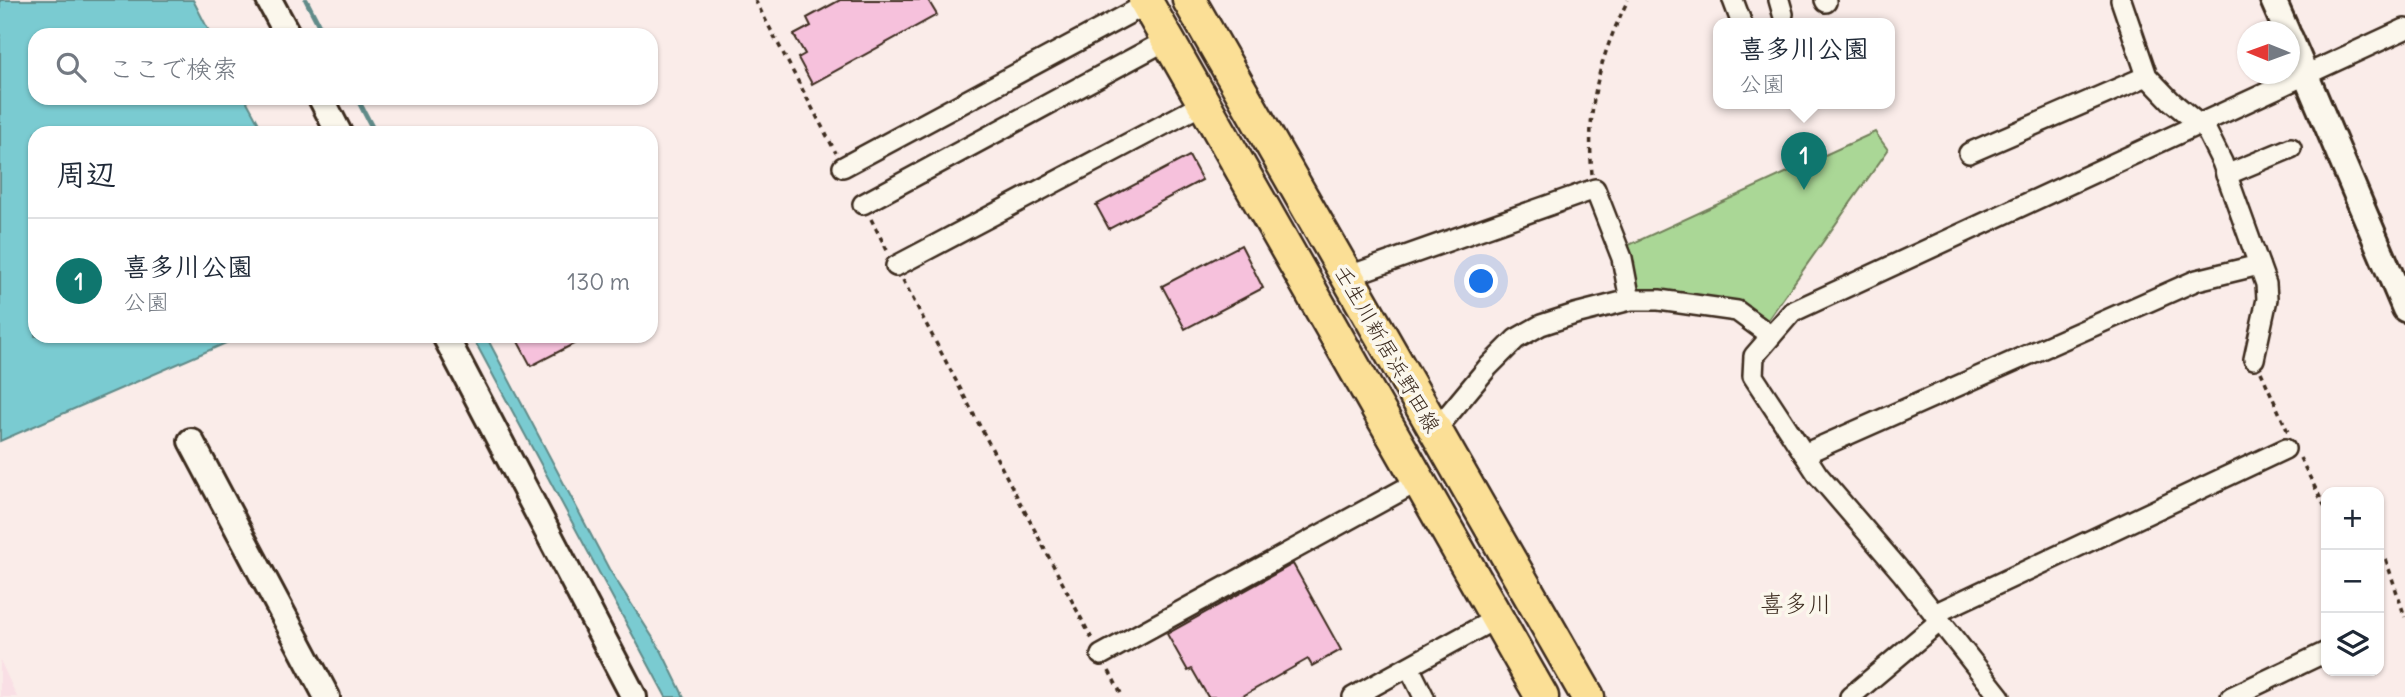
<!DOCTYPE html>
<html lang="ja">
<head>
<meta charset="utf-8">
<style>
  :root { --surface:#fff; --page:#f6f6f7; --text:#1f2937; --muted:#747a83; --line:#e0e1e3; --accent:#0f766e }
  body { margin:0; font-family:Delius,"Klee One",sans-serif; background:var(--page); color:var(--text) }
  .controls { position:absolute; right:21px; bottom:21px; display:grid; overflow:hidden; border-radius:14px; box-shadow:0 2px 5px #0004 }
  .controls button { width:63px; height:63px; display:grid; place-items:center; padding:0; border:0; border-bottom:2px solid var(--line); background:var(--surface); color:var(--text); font:35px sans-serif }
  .compass { position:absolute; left:2237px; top:21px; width:63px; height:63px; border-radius:50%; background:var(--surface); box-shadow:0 2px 5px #0004; rotate:271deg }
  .you { position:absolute; left:1482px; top:282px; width:24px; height:24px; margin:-18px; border:5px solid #fff; border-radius:50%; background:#1a73e8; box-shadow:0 0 0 10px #1a73e833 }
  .badge { display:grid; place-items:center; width:46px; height:46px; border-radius:50%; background:var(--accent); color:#fff; font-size:23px; font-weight:700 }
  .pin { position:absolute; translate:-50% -58px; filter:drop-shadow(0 2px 4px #0008) }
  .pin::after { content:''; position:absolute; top:37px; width:24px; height:21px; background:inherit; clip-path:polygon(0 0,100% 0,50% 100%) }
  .popup { position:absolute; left:1713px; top:18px; width:182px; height:91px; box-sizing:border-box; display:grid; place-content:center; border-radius:14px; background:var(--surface); filter:drop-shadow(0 2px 5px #0005); font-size:23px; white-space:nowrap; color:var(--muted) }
  .popup b { font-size:26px; color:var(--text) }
  .popup::after { content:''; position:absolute; left:50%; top:100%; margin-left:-14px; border:14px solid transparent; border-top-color:var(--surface) }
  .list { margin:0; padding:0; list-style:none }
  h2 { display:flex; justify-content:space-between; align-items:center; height:91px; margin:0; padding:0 28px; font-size:30px }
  h2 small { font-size:23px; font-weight:400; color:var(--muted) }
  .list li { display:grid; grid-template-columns:46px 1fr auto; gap:21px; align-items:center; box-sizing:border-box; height:126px; padding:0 28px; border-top:2px solid var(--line) }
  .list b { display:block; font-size:26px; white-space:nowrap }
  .list p { margin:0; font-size:23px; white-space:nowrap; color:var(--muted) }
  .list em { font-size:23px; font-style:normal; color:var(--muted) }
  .icon { flex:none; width:38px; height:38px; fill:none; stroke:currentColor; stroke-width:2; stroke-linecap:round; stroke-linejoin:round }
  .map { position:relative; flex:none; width:2405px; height:697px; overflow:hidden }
  .search { position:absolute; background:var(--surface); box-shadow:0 2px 5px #0004; left:28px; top:28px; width:630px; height:77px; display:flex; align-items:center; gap:18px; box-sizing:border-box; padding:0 24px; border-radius:21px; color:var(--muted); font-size:26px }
  .panel { position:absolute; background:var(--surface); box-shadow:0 2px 5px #0004; left:28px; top:126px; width:630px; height:217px; border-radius:21px }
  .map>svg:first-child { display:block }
</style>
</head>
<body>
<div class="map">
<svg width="2405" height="697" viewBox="0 0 2405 697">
  <rect width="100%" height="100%" fill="#faece9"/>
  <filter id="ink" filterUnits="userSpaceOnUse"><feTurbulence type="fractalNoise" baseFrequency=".0143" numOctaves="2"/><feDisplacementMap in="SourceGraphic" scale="14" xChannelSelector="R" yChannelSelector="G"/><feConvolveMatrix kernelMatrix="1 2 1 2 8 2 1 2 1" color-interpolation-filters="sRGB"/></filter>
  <g filter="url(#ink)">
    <!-- built -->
    <path fill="#f9dfe5" d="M 0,660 L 17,697 L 0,697 Z"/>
    <!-- green -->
    <path fill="#aad796" stroke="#72805a" stroke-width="2" d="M 1875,132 L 1888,150 L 1762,328 L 1737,311 L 1630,300 L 1618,250 Z"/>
    <!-- water -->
    <g fill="#7acbd1" stroke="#618b89" stroke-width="2">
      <path d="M 0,0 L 193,0 L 211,35 L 35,35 L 35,98 L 245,98 L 264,133 L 35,133 L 35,336 L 242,336 L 0,441 Z"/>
      <path d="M 472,336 L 486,336 L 609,569 L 662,652 L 684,697 L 666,697 Z"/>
    </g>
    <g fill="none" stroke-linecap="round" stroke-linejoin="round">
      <!-- stream -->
      <g stroke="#618b89" stroke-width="5">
        <path d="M 306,0 L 324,35"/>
        <path d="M 357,98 L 375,133"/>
      </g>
    </g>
    <!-- building -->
    <g fill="#f6c1dc" stroke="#3b2a1e" stroke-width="2">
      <path d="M 840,0 L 928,0 L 937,15 L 812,84 L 798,58 L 805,54 L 794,35 L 811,26 L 807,18 Z"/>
      <path d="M 1189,156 L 1202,180 L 1109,229 L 1096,205 Z"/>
      <path d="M 1241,245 L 1263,288 L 1185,329 L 1162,286 Z"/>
      <path d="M 515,336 L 589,336 L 531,366 Z"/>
      <path d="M 1293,564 L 1341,650 L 1312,666 L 1308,659 L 1241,697 L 1208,697 L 1192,669 L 1188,671 L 1167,634 Z"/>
    </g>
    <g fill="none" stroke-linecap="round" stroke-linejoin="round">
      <!-- minor casing -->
      <g stroke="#3b2a1e" stroke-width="24">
        <g id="minor">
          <path d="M 1733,0 L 1742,24"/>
          <path d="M 1779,0 L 1783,14"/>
          <path d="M 1825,0 L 1826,2"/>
          <path d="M 2121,0 L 2147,76 L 2171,101 L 2206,130 L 2222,162 L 2266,284 L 2267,299 L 2254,359"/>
          <path d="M 1969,153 L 2147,76"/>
          <path d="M 843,167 L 1147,4"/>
          <path d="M 2226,175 L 2291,148"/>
          <path d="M 863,204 L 1167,40"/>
          <path d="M 896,266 L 1203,104"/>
          <path d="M 1346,277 L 1595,189 L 1622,258 L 1630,300"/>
          <path d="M 1434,432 L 1488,367 L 1516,339 L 1541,325 L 1575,314 L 1630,300 L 1659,300 L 1737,311 L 1771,336"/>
          <path d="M 1804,454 L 2197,280 L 2259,265"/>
          <path d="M 1934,614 L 2285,449"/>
          <path d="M 1101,655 L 1417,482"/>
          <path d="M 1409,667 L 1424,697"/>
          <path d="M 1353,697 L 1495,619"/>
          <path d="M 1850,697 L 1940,621"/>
          <path d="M 2000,697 L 1903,574 L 1818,475 L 1753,376 L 1754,356 L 1792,312 L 2405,29"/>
          <path d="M 2231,697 L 2326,652"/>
        </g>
      </g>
      <!-- tertiary casing -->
      <g stroke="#3b2a1e" stroke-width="30">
        <g id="tertiary">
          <path d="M 269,0 L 288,35"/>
          <path d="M 2273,0 L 2287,32"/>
          <path d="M 2290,38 L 2405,309"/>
          <path d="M 321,98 L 339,133"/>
          <path d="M 445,336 L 634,697"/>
          <path d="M 191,441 L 327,697"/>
        </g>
      </g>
      <!-- primary casing -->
      <g stroke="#3b2a1e" stroke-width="37">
        <g id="primary">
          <path d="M 1145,0 L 1542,697"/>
          <path d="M 1189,0 L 1588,697"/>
        </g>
      </g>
      <!-- path -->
      <g stroke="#3b2a1e" stroke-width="3.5" stroke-dasharray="5 5" stroke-linecap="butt">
        <path d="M 755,0 L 836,153"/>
        <path d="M 1592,174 C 1586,108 1599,58 1628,0"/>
        <path d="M 871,219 L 888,252"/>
        <path d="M 903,280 L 1092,639"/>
        <path d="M 2261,372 L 2288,432"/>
        <path d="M 2300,458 L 2326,509"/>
        <path d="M 2379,553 L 2385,557 L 2405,617"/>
        <path d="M 1109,671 L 1123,697"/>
      </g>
      <!-- minor -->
      <use href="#minor" stroke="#fbf7ec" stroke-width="19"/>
      <!-- tertiary -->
      <use href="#tertiary" stroke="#fbf7ec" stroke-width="24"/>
      <!-- primary -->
      <use href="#primary" stroke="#fbdf96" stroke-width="32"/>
    </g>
  </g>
  <g text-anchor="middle" stroke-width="7" stroke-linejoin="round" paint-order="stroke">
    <!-- street labels -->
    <g font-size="21" fill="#3b2a1e" stroke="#fbf7ec">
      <text transform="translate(1387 349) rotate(60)" y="7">壬生川新居浜野田線</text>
    </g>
    <!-- quarter labels -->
    <g font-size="24" fill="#3b2a1e" stroke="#fbf7ec">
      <text x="1796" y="612">喜多川</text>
    </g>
  </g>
</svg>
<div class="controls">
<button>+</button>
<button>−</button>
<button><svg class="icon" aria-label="layers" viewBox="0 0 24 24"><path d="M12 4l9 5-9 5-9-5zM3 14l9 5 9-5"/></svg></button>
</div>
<svg class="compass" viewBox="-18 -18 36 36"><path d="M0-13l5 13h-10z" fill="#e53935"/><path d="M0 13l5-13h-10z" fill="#747a83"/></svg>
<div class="you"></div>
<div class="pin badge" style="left:1804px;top:190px">1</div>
<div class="popup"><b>喜多川公園</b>公園</div>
<div class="search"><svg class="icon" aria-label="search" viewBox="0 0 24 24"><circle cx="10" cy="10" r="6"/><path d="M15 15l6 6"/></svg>ここで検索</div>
<section class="panel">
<h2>周辺<small></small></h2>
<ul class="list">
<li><span class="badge">1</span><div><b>喜多川公園</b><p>公園</p></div><em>130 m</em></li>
</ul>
</section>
</div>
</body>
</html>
